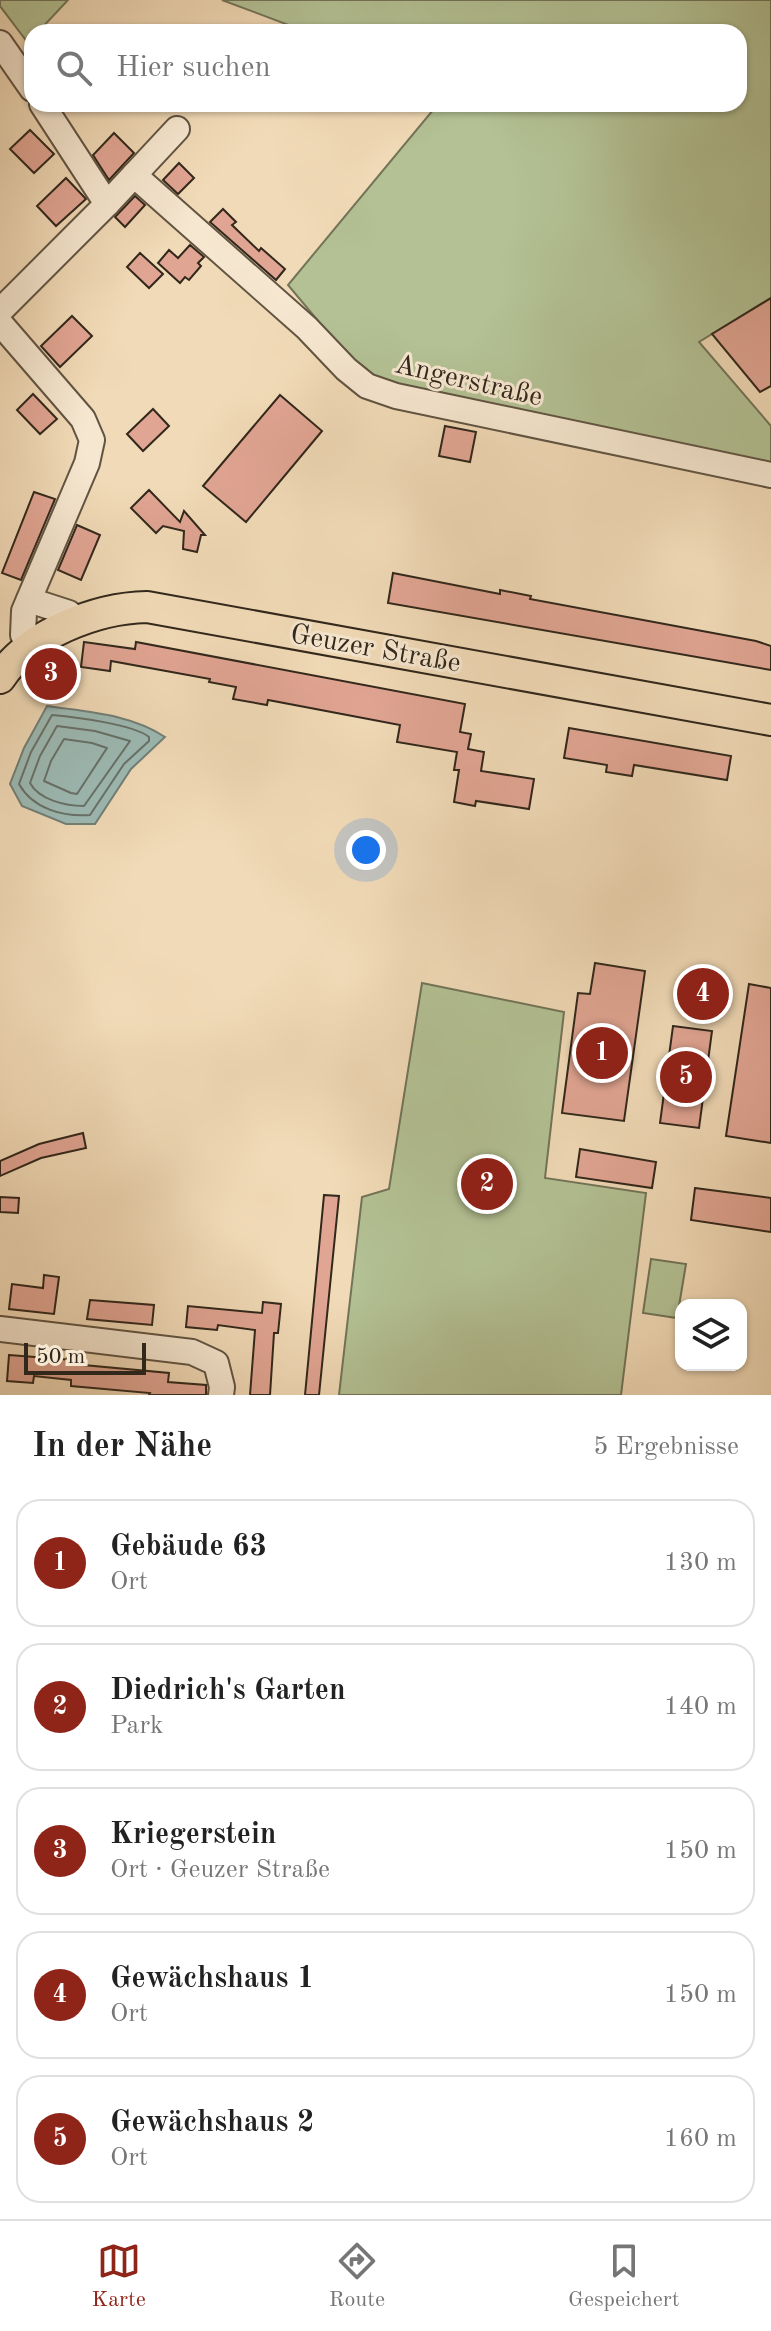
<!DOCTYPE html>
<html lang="de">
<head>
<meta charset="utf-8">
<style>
  :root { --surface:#fff; --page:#f2f2f2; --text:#222; --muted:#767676; --line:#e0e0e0; --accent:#8f2418 }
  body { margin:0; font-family:"Old Standard TT",serif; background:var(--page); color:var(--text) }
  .controls { position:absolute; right:24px; bottom:24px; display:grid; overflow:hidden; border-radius:16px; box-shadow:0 2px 6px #0004 }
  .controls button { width:72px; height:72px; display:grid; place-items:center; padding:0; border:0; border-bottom:2px solid var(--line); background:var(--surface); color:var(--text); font:40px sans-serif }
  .scale { position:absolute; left:24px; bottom:20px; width:122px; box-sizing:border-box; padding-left:8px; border:4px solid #31271b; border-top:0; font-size:22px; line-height:28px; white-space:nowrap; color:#31271b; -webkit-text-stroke:6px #f6e7d0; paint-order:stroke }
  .you { position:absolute; left:366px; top:850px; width:28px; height:28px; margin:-20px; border:6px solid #fff; border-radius:50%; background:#1a73e8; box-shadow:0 0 0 12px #1a73e833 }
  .badge { display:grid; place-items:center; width:52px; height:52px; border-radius:50%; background:var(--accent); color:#fff; font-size:26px; font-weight:700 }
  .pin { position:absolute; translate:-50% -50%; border:4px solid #fff; box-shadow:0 2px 8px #0006 }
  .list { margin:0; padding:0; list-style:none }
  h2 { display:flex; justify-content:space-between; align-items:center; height:104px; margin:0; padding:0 32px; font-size:34px }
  h2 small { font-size:26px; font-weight:400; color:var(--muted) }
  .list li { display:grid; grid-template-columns:52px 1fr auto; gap:24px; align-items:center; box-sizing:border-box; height:128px; margin:0 16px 16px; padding:0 16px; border:2px solid var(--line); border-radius:24px }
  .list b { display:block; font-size:30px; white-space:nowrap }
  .list p { margin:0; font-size:26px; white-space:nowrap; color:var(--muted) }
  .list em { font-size:26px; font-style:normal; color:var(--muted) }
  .icon { flex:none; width:44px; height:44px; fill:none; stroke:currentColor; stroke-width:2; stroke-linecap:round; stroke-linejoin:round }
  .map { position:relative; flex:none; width:771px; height:1395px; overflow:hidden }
  .search { position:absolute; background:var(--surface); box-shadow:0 2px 6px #0004; left:24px; right:24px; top:24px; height:88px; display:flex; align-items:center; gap:20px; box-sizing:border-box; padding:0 28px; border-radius:24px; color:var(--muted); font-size:30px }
  .sheet { height:824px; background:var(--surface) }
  nav { display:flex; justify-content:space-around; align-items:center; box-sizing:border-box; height:112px; border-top:2px solid var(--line); background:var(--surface); font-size:22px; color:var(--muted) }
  nav a { display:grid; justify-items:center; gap:4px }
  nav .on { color:var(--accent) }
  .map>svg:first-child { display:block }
</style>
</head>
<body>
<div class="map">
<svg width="771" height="1395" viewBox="0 0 771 1395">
  <rect width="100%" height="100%" fill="#f1dab7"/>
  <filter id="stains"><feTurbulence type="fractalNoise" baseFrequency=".0025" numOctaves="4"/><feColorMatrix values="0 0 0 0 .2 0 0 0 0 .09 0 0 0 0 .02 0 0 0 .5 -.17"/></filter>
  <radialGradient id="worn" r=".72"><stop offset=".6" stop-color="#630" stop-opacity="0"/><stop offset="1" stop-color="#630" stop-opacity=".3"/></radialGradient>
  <!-- green -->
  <g fill="#b3c194" stroke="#727458" stroke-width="2">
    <path d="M 0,0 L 68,0 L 38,32 L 32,32 L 32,39 L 28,43 L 0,6 Z"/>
    <path d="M 222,0 L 771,0 L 771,298 L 699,342 L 771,426 L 771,468 L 370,383 L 288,285 L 438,104 L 739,104 L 739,32 L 307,32 Z"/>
    <path d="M 422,983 L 564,1012 L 545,1178 L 646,1193 L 621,1395 L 339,1395 L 362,1197 L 389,1189 Z"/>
    <path d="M 651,1259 L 686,1264 L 677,1318 L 643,1313 Z"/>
  </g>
  <!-- water -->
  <path fill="#9cbab5" stroke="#717f77" stroke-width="2" d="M 47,706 C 87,712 131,714 165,737 L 131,769 L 95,824 L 66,824 L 22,806 L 10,784 L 24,748 Z"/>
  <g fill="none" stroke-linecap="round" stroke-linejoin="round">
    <!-- shore -->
    <g stroke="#667068" stroke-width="2">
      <path d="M 52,715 C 74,717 133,724 149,737 L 149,741 L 124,764 L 90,815 C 63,817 33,809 19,784 L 31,752 Z"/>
      <path d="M 57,726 L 95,731 L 130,741 L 84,806 C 66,806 39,800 30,783 L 40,756 Z"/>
      <path d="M 64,739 L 92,743 L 107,748 L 77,794 L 71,793 L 44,781 L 51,761 Z"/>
    </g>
  </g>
  <!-- building -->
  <g fill="#e1a593" stroke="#31271b" stroke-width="2">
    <path d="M 30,130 L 54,154 L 34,173 L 10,149 Z"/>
    <path d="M 114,133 L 134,153 L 109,180 L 93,155 Z"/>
    <path d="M 179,163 L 194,178 L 178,194 L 163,180 Z"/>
    <path d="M 66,178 L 86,199 L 56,226 L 37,206 Z"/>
    <path d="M 135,196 L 145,205 L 125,227 L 115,217 Z"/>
    <path d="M 223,209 L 236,222 L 232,225 L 259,251 L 261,248 L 285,269 L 276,280 L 210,222 Z"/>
    <path d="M 190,245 L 204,257 L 198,263 L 201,266 L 189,280 L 185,277 L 180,283 L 158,263 L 169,250 L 178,258 Z"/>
    <path d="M 140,253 L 163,274 L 149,288 L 127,267 Z"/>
    <path d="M 771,298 L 771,386 L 760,392 L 712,334 Z"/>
    <path d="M 72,316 L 92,336 L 60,367 L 41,346 Z"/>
    <path d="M 33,394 L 57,419 L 40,434 L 17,410 Z"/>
    <path d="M 280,395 L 322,431 L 246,522 L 203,486 Z"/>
    <path d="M 153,409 L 169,426 L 143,451 L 127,434 Z"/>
    <path d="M 445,426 L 476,432 L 470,462 L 439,456 Z"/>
    <path d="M 149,490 L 180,522 L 184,511 L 205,535 L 201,535 L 197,552 L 183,549 L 184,531 L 163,526 L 156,533 L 131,508 Z"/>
    <path d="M 34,492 L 55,499 L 21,580 L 2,573 Z"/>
    <path d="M 77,525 L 100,535 L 81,580 L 58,570 Z"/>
    <path d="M 393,573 L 500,594 L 500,590 L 531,596 L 530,599 L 756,641 L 771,646 L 771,670 L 388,603 Z"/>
    <path d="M 84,642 L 135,649 L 136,642 L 465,704 L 460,732 L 471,734 L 468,749 L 484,752 L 481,771 L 534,779 L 529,809 L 476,801 L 475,806 L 454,802 L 459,770 L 454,770 L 457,752 L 397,742 L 400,725 L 268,700 L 267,705 L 233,699 L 236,687 L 209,682 L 210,679 L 111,661 L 110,671 L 81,667 Z"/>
    <path d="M 569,728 L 731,756 L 727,780 L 634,765 L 632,776 L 606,772 L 607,765 L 564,758 Z"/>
    <path d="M 595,963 L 645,971 L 624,1121 L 562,1113 L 578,993 L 590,994 Z"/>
    <path d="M 693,983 L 716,986 L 714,1006 L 690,1002 Z"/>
    <path d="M 749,984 L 771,988 L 771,1143 L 726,1136 Z"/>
    <path d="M 673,1026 L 712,1031 L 699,1128 L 660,1123 Z"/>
    <path d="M 83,1133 L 86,1148 L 41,1158 L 0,1176 L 0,1161 L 39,1144 Z"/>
    <path d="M 580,1149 L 656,1162 L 652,1188 L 576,1177 Z"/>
    <path d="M 695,1188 L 771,1198 L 771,1232 L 691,1220 Z"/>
    <path d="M 324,1195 L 339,1196 L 319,1395 L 305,1395 Z"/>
    <path d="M 0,1197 L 19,1198 L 18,1213 L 0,1212 Z"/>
    <path d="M 44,1275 L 59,1277 L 54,1314 L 9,1309 L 12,1284 L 43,1288 Z"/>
    <path d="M 90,1300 L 154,1305 L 152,1325 L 87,1319 Z"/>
    <path d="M 263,1302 L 281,1304 L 278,1333 L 274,1333 L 270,1395 L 250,1395 L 255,1330 L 218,1325 L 217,1330 L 186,1327 L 188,1306 L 262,1313 Z"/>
    <path d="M 9,1355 L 73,1360 L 73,1364 L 169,1373 L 168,1382 L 206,1385 L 206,1395 L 149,1395 L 150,1393 L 71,1386 L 71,1380 L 34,1376 L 33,1383 L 7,1381 Z"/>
  </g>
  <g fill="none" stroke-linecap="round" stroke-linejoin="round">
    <!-- minor casing -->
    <g stroke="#615442" stroke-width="28">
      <g id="minor">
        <path d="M 0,43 L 32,89"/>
        <path d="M 42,104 L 107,204"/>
        <path d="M 134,175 L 307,328 L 346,369 L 367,386 L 396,396 L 771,475"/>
        <path d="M 0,311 L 107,204 L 177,129"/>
        <path d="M 0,323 L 83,419 L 92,440 L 87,463 L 24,611 L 23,635 L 30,647"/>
        <path d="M 29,600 L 69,613 L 80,622"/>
        <path d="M 0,1329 L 192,1352 L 216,1363 L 222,1387 L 221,1395"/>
      </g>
    </g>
    <!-- major casing -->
    <g stroke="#31271b" stroke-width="34">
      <path id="major" d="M 0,678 C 29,634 96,608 147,607 L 771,720"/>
    </g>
    <!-- minor -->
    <use href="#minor" stroke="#f6e7d0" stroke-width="24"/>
    <!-- major -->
    <use href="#major" stroke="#f1dab7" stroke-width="30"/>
  </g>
  <g text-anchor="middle" stroke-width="6" stroke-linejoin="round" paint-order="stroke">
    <!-- street labels -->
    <g font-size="28" fill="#31271b" stroke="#f6e7d0">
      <text transform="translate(469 379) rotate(13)" y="10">Angerstraße</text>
      <text transform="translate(376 647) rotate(10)" y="10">Geuzer Straße</text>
    </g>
  </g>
  <rect width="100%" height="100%" filter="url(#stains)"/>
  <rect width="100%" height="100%" fill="url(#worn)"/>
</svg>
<div class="controls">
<button><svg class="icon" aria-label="layers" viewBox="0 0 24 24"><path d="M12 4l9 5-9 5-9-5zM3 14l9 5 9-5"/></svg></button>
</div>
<div class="scale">50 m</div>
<div class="you"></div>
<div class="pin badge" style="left:602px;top:1053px">1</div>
<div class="pin badge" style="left:487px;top:1184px">2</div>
<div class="pin badge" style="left:51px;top:674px">3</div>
<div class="pin badge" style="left:703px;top:994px">4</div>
<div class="pin badge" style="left:686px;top:1077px">5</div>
<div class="search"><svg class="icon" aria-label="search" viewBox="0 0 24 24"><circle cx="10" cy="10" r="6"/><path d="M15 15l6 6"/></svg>Hier suchen</div>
</div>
<section class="sheet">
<h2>In der Nähe<small>5 Ergebnisse</small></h2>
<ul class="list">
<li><span class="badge">1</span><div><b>Gebäude 63</b><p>Ort</p></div><em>130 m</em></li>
<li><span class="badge">2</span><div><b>Diedrich's Garten</b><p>Park</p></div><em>140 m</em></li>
<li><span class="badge">3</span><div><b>Kriegerstein</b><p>Ort · Geuzer Straße</p></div><em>150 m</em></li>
<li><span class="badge">4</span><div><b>Gewächshaus 1</b><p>Ort</p></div><em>150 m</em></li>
<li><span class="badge">5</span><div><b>Gewächshaus 2</b><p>Ort</p></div><em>160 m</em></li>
</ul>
</section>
<nav>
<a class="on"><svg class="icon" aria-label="map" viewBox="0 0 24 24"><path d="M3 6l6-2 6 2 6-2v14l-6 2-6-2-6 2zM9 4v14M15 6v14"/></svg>Karte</a>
<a><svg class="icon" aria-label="directions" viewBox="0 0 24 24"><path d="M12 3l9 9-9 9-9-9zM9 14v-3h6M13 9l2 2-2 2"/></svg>Route</a>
<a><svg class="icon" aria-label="saved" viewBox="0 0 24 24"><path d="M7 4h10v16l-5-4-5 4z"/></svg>Gespeichert</a>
</nav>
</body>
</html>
